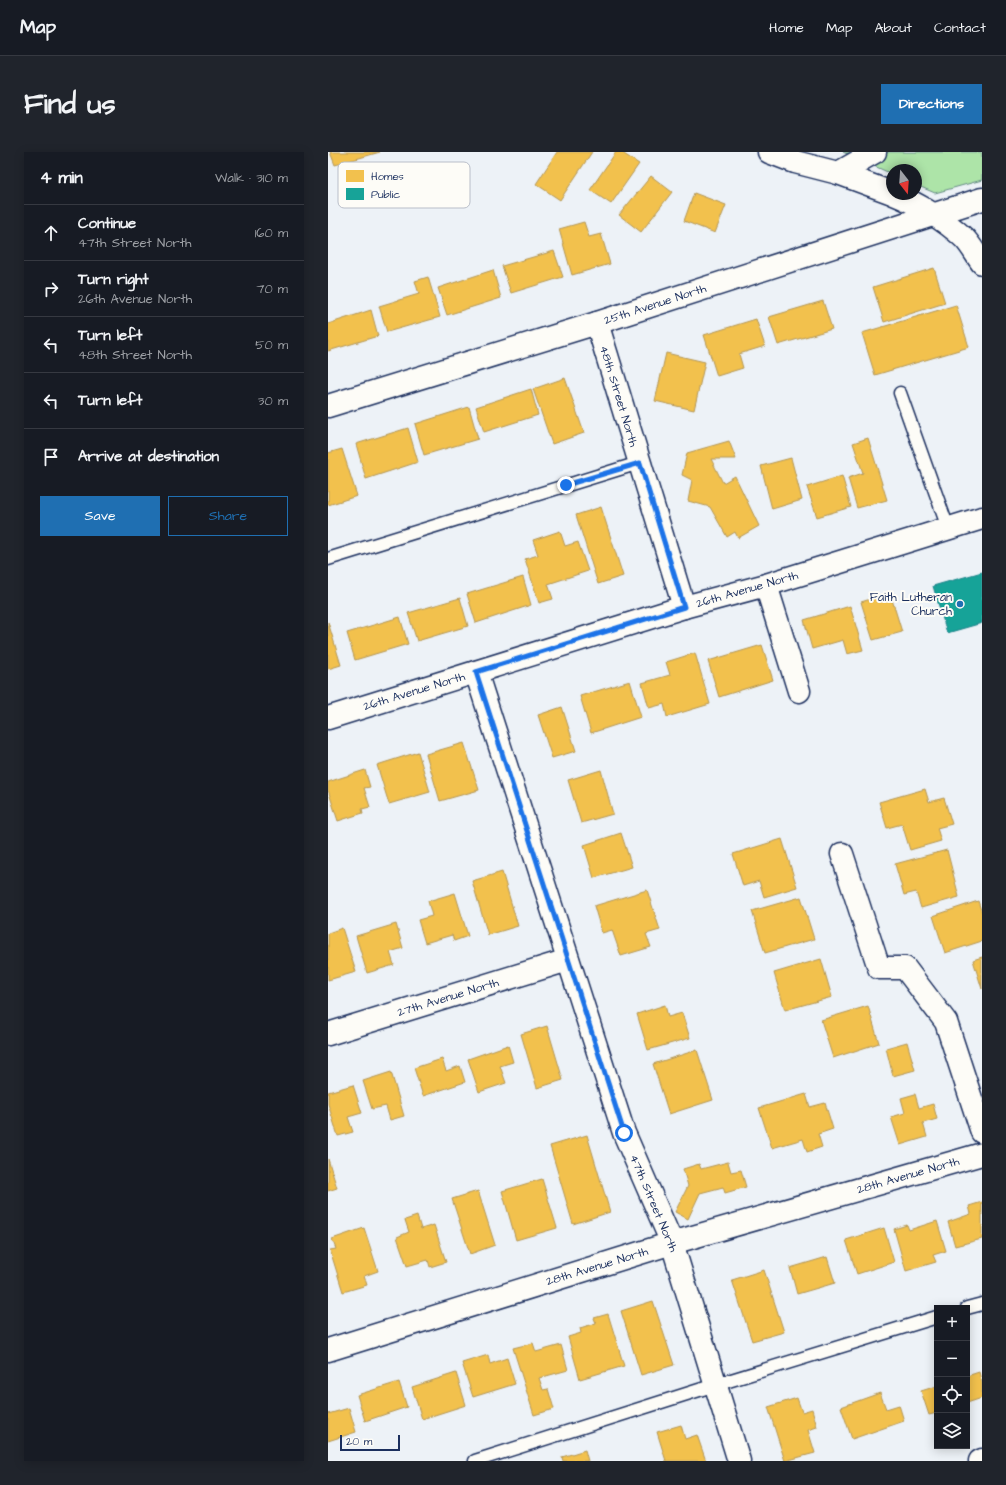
<!DOCTYPE html>
<html lang="en">
<head>
<meta charset="utf-8">
<style>
  :root { --surface:#171b24; --page:#20242c; --text:#f1f3f6; --muted:#9ea1a6; --line:#363941; --accent:#1f6fb2 }
  body { margin:0; font-family:"Architects Daughter",sans-serif; background:var(--page); color:var(--text) }
  .controls { position:absolute; right:12px; bottom:12px; display:grid; overflow:hidden; border-radius:0px; box-shadow:0 2px 10px #0003 }
  .controls button { width:36px; height:36px; display:grid; place-items:center; padding:0; border:0; border-bottom:1px solid var(--line); background:var(--surface); color:var(--text); font:20px sans-serif }
  .compass { position:absolute; left:558px; top:12px; width:36px; height:36px; border-radius:50%; background:var(--surface); box-shadow:0 2px 10px #0003; rotate:163deg }
  .scale { position:absolute; left:12px; bottom:10px; width:60px; box-sizing:border-box; padding-left:4px; border:2px solid #1b2f5e; border-top:0; font-size:11px; line-height:14px; white-space:nowrap; color:#1b2f5e; -webkit-text-stroke:3px #fdfcf7; paint-order:stroke }
  .stop { position:absolute; width:12px; height:12px; margin:-9px; border:3px solid #1a73e8; border-radius:50%; background:#fff }
  .stop.end { background:#1a73e8; border-color:#fff; box-shadow:0 1px 4px #0008 }
  .list { margin:0; padding:0; list-style:none }
  h2 { display:flex; justify-content:space-between; align-items:center; height:52px; margin:0; padding:0 16px; font-size:17px }
  h2 small { font-size:13px; font-weight:400; color:var(--muted) }
  .list li { display:grid; grid-template-columns:26px 1fr auto; gap:12px; align-items:center; box-sizing:border-box; height:56px; padding:0 16px; border-top:1px solid var(--line) }
  .list b { display:block; font-size:15px; white-space:nowrap }
  .list p { margin:0; font-size:13px; white-space:nowrap; color:var(--muted) }
  .list em { font-size:13px; font-style:normal; color:var(--muted) }
  .actions { display:flex; gap:8px; padding:12px 16px }
  .actions a { flex:1; padding:9px 0; border:1px solid var(--accent); border-radius:0px; text-align:center; font-size:14px; color:var(--accent) }
  .actions .main { background:var(--accent); color:#fff }
  .icon { flex:none; width:22px; height:22px; fill:none; stroke:currentColor; stroke-width:2; stroke-linecap:round; stroke-linejoin:round }
  .map { position:relative; flex:none; width:654px; height:1309px; overflow:hidden; border-radius:0px }
  header { display:flex; align-items:center; gap:24px; box-sizing:border-box; height:56px; padding:0 20px; background:var(--surface); border-bottom:1px solid var(--line) }
  header strong { font-size:19px }
  nav { display:flex; gap:22px; margin-inline-start:auto; font-size:14px }
  .intro { display:flex; align-items:center; justify-content:space-between; box-sizing:border-box; height:96px; padding:0 24px }
  h1 { margin:0; font-size:28px }
  .button { padding:10px 18px; border-radius:0px; background:var(--accent); color:#fff; font-size:14px; font-weight:700 }
  main { display:flex; gap:24px; padding:0 24px }
  aside { flex:1; background:var(--surface); border-radius:0px; box-shadow:0 2px 10px #0003 }
  .map>svg:first-child { display:block }
</style>
</head>
<body>
<header>
<strong>Map</strong>
<nav><a>Home</a><a>Map</a><a>About</a><a>Contact</a></nav>
</header>
<div class="intro"><h1>Find us</h1><a class="button">Directions</a></div>
<main>
<aside>
<h2>4 min<small>Walk · 310 m</small></h2>
<ul class="list">
<li><svg class="icon" aria-label="ahead" viewBox="0 0 24 24"><path d="M12 20V5M6 11l6-6 6 6"/></svg><div><b>Continue</b><p>47th Street North</p></div><em>160 m</em></li>
<li><svg class="icon" aria-label="right" viewBox="0 0 24 24"><path d="M7 20v-9h11M14 6l5 5-5 5"/></svg><div><b>Turn right</b><p>26th Avenue North</p></div><em>70 m</em></li>
<li><svg class="icon" aria-label="left" viewBox="0 0 24 24"><path d="M17 20v-9H6M10 6l-5 5 5 5"/></svg><div><b>Turn left</b><p>48th Street North</p></div><em>50 m</em></li>
<li><svg class="icon" aria-label="left" viewBox="0 0 24 24"><path d="M17 20v-9H6M10 6l-5 5 5 5"/></svg><div><b>Turn left</b></div><em>30 m</em></li>
<li><svg class="icon" aria-label="arrive" viewBox="0 0 24 24"><path d="M6 21V4h12l-3 4 3 4H6"/></svg><div><b>Arrive at destination</b></div></li>
</ul>
<div class="actions"><a class="main">Save</a><a>Share</a></div>
</aside>
<div class="map">
<svg width="654" height="1309" viewBox="0 0 654 1309">
  <rect width="100%" height="100%" fill="#edf2f7"/>
  <filter id="ink" filterUnits="userSpaceOnUse"><feTurbulence type="fractalNoise" baseFrequency=".025" numOctaves="2"/><feDisplacementMap in="SourceGraphic" scale="8" xChannelSelector="R" yChannelSelector="G"/><feConvolveMatrix kernelMatrix="1 2 1 2 8 2 1 2 1" color-interpolation-filters="sRGB"/></filter>
  <g filter="url(#ink)">
    <!-- green -->
    <path fill="#ade4a8" stroke="#648a83" d="M 515,0 L 654,0 L 654,28 L 607,41 L 588,33 L 588,18 L 564,18 L 564,22 Z"/>
    <!-- homes -->
    <g fill="#f2c14e" stroke="#b29553">
      <path d="M 2,0 L 52,0 L 7,13 Z"/>
      <path d="M 229,0 L 264,0 L 232,48 L 208,32 Z"/>
      <path d="M 288,0 L 293,0 L 311,12 L 283,52 L 262,38 Z"/>
      <path d="M 323,24 L 344,40 L 313,80 L 291,63 Z"/>
      <path d="M 366,41 L 398,53 L 387,81 L 356,69 Z"/>
      <path d="M 256,70 L 261,85 L 273,82 L 282,112 L 244,123 L 231,77 Z"/>
      <path d="M 226,99 L 235,125 L 183,141 L 174,114 Z"/>
      <path d="M 606,116 L 617,151 L 556,170 L 545,135 Z"/>
      <path d="M 165,118 L 173,146 L 119,163 L 110,136 Z"/>
      <path d="M 100,125 L 112,165 L 59,180 L 51,154 L 91,142 L 87,129 Z"/>
      <path d="M 495,149 L 504,177 L 450,193 L 441,165 Z"/>
      <path d="M 628,153 L 641,195 L 547,223 L 534,181 Z"/>
      <path d="M 43,158 L 50,184 L 0,199 L 0,172 Z"/>
      <path d="M 428,167 L 437,194 L 411,202 L 415,216 L 389,224 L 376,183 Z"/>
      <path d="M 338,201 L 377,210 L 366,258 L 327,249 Z"/>
      <path d="M 237,226 L 256,281 L 224,292 L 205,237 Z"/>
      <path d="M 203,237 L 210,263 L 156,280 L 148,255 Z"/>
      <path d="M 141,255 L 150,287 L 96,303 L 87,272 Z"/>
      <path d="M 80,276 L 90,310 L 38,327 L 28,292 Z"/>
      <path d="M 540,286 L 559,348 L 529,356 L 520,326 L 535,321 L 525,291 Z"/>
      <path d="M 401,289 L 408,307 L 383,307 L 395,331 L 407,324 L 431,374 L 410,386 L 407,380 L 399,385 L 382,355 L 360,349 L 364,328 L 354,323 L 359,301 Z"/>
      <path d="M 14,297 L 29,344 L 0,353 L 0,301 Z"/>
      <path d="M 463,306 L 474,348 L 444,357 L 433,314 Z"/>
      <path d="M 514,324 L 523,355 L 489,365 L 479,335 Z"/>
      <path d="M 273,355 L 295,424 L 270,432 L 248,363 Z"/>
      <path d="M 232,379 L 237,394 L 250,390 L 260,419 L 220,432 L 225,447 L 211,451 L 197,407 L 210,403 L 205,388 Z"/>
      <path d="M 195,425 L 203,453 L 148,471 L 139,442 Z"/>
      <path d="M 562,441 L 574,480 L 545,488 L 533,450 Z"/>
      <path d="M 132,446 L 140,474 L 89,489 L 80,461 Z"/>
      <path d="M 522,454 L 535,498 L 519,502 L 515,488 L 484,497 L 476,468 Z"/>
      <path d="M 72,465 L 80,492 L 27,508 L 19,481 Z"/>
      <path d="M 0,470 L 13,513 L 0,517 Z"/>
      <path d="M 434,493 L 445,528 L 391,545 L 380,509 Z"/>
      <path d="M 367,501 L 382,552 L 339,565 L 336,552 L 321,556 L 314,531 L 342,523 L 338,510 Z"/>
      <path d="M 302,529 L 313,565 L 263,581 L 252,544 Z"/>
      <path d="M 234,555 L 248,599 L 224,606 L 210,563 Z"/>
      <path d="M 136,591 L 151,638 L 112,649 L 98,602 Z"/>
      <path d="M 90,600 L 102,640 L 61,652 L 49,613 Z"/>
      <path d="M 37,618 L 42,635 L 36,636 L 42,655 L 34,657 L 35,661 L 10,669 L 0,638 L 0,630 Z"/>
      <path d="M 273,618 L 285,662 L 253,671 L 240,628 Z"/>
      <path d="M 597,637 L 601,650 L 616,646 L 624,672 L 609,676 L 613,689 L 582,698 L 574,672 L 559,676 L 551,650 Z"/>
      <path d="M 293,681 L 304,715 L 266,726 L 256,693 Z"/>
      <path d="M 454,687 L 469,735 L 436,745 L 431,729 L 415,734 L 405,702 Z"/>
      <path d="M 619,698 L 631,745 L 593,756 L 588,740 L 576,743 L 567,712 Z"/>
      <path d="M 174,720 L 190,774 L 160,783 L 144,729 Z"/>
      <path d="M 319,738 L 332,778 L 318,782 L 323,795 L 293,804 L 284,778 L 274,781 L 266,754 Z"/>
      <path d="M 127,741 L 140,784 L 126,789 L 124,783 L 97,791 L 90,768 L 104,764 L 100,749 Z"/>
      <path d="M 473,745 L 486,787 L 437,801 L 424,759 Z"/>
      <path d="M 650,749 L 654,761 L 654,789 L 617,801 L 605,764 Z"/>
      <path d="M 68,772 L 75,796 L 62,800 L 66,813 L 39,821 L 28,784 Z"/>
      <path d="M 14,776 L 28,820 L 0,828 L 0,781 Z"/>
      <path d="M 654,805 L 654,837 L 645,808 Z"/>
      <path d="M 493,807 L 504,845 L 457,858 L 446,821 Z"/>
      <path d="M 337,853 L 340,865 L 354,861 L 362,886 L 320,898 L 309,862 Z"/>
      <path d="M 540,854 L 551,891 L 505,906 L 493,868 Z"/>
      <path d="M 219,874 L 235,928 L 209,936 L 193,882 Z"/>
      <path d="M 579,890 L 587,918 L 565,924 L 558,896 Z"/>
      <path d="M 180,893 L 185,910 L 172,914 L 178,931 L 151,940 L 140,907 Z"/>
      <path d="M 369,898 L 385,948 L 341,962 L 325,912 Z"/>
      <path d="M 114,907 L 118,919 L 132,914 L 137,930 L 95,944 L 86,916 Z"/>
      <path d="M 63,920 L 76,964 L 62,968 L 58,954 L 44,957 L 35,929 Z"/>
      <path d="M 25,933 L 34,961 L 20,965 L 25,980 L 10,984 L 0,952 L 0,940 Z"/>
      <path d="M 478,942 L 482,955 L 497,951 L 505,977 L 490,982 L 494,995 L 479,1000 L 475,987 L 444,996 L 431,956 Z"/>
      <path d="M 587,942 L 591,956 L 605,952 L 609,967 L 595,971 L 599,985 L 572,993 L 563,965 L 577,961 L 573,946 Z"/>
      <path d="M 259,983 L 282,1060 L 245,1072 L 222,994 Z"/>
      <path d="M 0,1007 L 9,1036 L 0,1039 Z"/>
      <path d="M 400,1010 L 403,1020 L 413,1018 L 418,1035 L 397,1041 L 395,1035 L 372,1041 L 360,1067 L 347,1060 L 360,1034 L 355,1017 L 371,1012 L 373,1017 Z"/>
      <path d="M 214,1027 L 229,1076 L 188,1088 L 174,1039 Z"/>
      <path d="M 150,1039 L 167,1093 L 142,1102 L 124,1047 Z"/>
      <path d="M 654,1050 L 654,1087 L 627,1094 L 620,1070 L 643,1062 L 641,1054 Z"/>
      <path d="M 89,1064 L 93,1077 L 106,1073 L 118,1110 L 102,1115 L 100,1108 L 79,1114 L 69,1085 L 81,1080 L 77,1068 Z"/>
      <path d="M 609,1069 L 618,1099 L 605,1103 L 608,1110 L 578,1119 L 566,1077 L 579,1073 L 581,1078 Z"/>
      <path d="M 36,1076 L 50,1119 L 36,1124 L 39,1133 L 15,1140 L 2,1098 L 8,1097 L 4,1087 Z"/>
      <path d="M 556,1076 L 566,1110 L 529,1122 L 518,1088 Z"/>
      <path d="M 499,1105 L 507,1131 L 469,1142 L 462,1116 Z"/>
      <path d="M 436,1118 L 456,1180 L 424,1189 L 404,1128 Z"/>
      <path d="M 325,1149 L 346,1213 L 313,1223 L 293,1159 Z"/>
      <path d="M 280,1162 L 296,1214 L 252,1227 L 240,1185 L 253,1181 L 252,1176 L 268,1171 L 266,1166 Z"/>
      <path d="M 205,1191 L 208,1200 L 233,1193 L 240,1218 L 211,1226 L 215,1238 L 220,1237 L 226,1257 L 206,1263 L 185,1196 Z"/>
      <path d="M 160,1203 L 162,1212 L 179,1206 L 187,1232 L 145,1245 L 134,1211 Z"/>
      <path d="M 651,1220 L 654,1231 L 654,1246 L 639,1251 L 639,1224 Z"/>
      <path d="M 128,1221 L 138,1253 L 94,1267 L 84,1235 Z"/>
      <path d="M 71,1230 L 79,1255 L 37,1269 L 29,1243 Z"/>
      <path d="M 609,1234 L 609,1261 L 601,1263 L 593,1239 Z"/>
      <path d="M 552,1241 L 558,1257 L 571,1253 L 576,1269 L 524,1287 L 513,1255 Z"/>
      <path d="M 469,1246 L 474,1260 L 484,1257 L 489,1275 L 480,1278 L 487,1301 L 457,1309 L 440,1255 Z"/>
      <path d="M 21,1256 L 28,1280 L 0,1289 L 0,1262 Z"/>
      <path d="M 353,1273 L 357,1287 L 369,1283 L 378,1309 L 338,1309 L 329,1280 Z"/>
      <path d="M 257,1298 L 260,1309 L 235,1309 L 234,1305 Z"/>
    </g>
    <!-- public -->
    <path fill="#17a398" stroke="#188087" d="M 654,420 L 654,471 L 619,481 L 605,434 Z"/>
    <g fill="none" stroke-linecap="round" stroke-linejoin="round">
      <!-- lane casing -->
      <g stroke="#1b2f5e" stroke-width="15">
        <g id="lane">
          <path d="M 572,241 L 620,376"/>
          <path d="M 0,407 L 311,311"/>
          <path d="M 639,1156 L 654,1152"/>
          <path d="M 147,1309 L 387,1233 L 609,1165"/>
        </g>
      </g>
      <!-- street casing -->
      <g stroke="#1b2f5e" stroke-width="25">
        <g id="street">
          <path d="M 510,21 L 547,0"/>
          <path d="M 269,171 L 356,455"/>
          <path d="M 0,254 L 269,171 L 654,47"/>
          <path d="M 438,433 L 471,539"/>
          <path d="M 148,520 L 296,981 L 344,1091 L 411,1309"/>
          <path d="M 0,566 L 356,455 L 438,433 L 654,366"/>
          <path d="M 514,702 L 551,816 L 577,816 L 618,870 L 654,980"/>
          <path d="M 0,882 L 240,808"/>
          <path d="M 0,1198 L 344,1091 L 654,1002"/>
          <path d="M 652,1309 L 654,1308"/>
        </g>
      </g>
      <!-- secondary casing -->
      <g stroke="#1b2f5e" stroke-width="25">
        <g id="secondary">
          <path d="M 441,0 L 467,10 L 510,21 L 564,41"/>
          <path d="M 566,42 C 589,51 618,69 636,86 C 643,93 648,103 654,111"/>
        </g>
      </g>
      <!-- lane -->
      <use href="#lane" stroke="#fdfcf7" stroke-width="12"/>
      <!-- street -->
      <use href="#street" stroke="#fdfcf7" stroke-width="22"/>
      <!-- secondary -->
      <use href="#secondary" stroke="#fdfcf7" stroke-width="22"/>
    </g>
  </g>
  <g fill="none" stroke-linecap="round" stroke-linejoin="round" filter="url(#ink)">
    <!-- route -->
    <path stroke="#1a73e8" stroke-width="5" d="M 238,333 L 312,311 L 356,455 L 148,520 L 296,981"/>
  </g>
  <!-- markers -->
  <circle fill="#1f6fb2" stroke="#fdfcf7" stroke-width="1.5" cx="632" cy="452" r="4"/>
  <g text-anchor="middle" stroke-width="4" stroke-linejoin="round" paint-order="stroke">
    <!-- street labels -->
    <g font-size="12" fill="#1b2f5e" stroke="#fdfcf7">
      <text transform="translate(327 152) rotate(-18)" y="4">25th Avenue North</text>
      <text transform="translate(291 244) rotate(73)" y="4">48th Street North</text>
      <text transform="translate(419 437) rotate(-16)" y="4">26th Avenue North</text>
      <text transform="translate(86 539) rotate(-17)" y="4">26th Avenue North</text>
      <text transform="translate(120 845) rotate(-17)" y="4">27th Avenue North</text>
      <text transform="translate(580 1023) rotate(-16)" y="4">28th Avenue North</text>
      <text transform="translate(326 1051) rotate(67)" y="4">47th Street North</text>
      <text transform="translate(269 1114) rotate(-17)" y="4">28th Avenue North</text>
    </g>
    <!-- poi labels -->
    <g font-size="12" fill="#1b2f5e" stroke="#fdfcf7" text-anchor="end">
      <text x="624" y="449">Faith Lutheran<tspan x="624" dy="14">Church</tspan></text>
    </g>
  </g>
  <!-- legend -->
  <rect x="10" y="10" width="132" height="46" rx="6" fill="#fdfcf7" stroke="#b9bec9" stroke-width="1"/>
  <rect x="18" y="18" width="18" height="12" fill="#f2c14e"/>
  <rect x="18" y="36" width="18" height="12" fill="#17a398"/>
  <g font-size="11" fill="#1b2f5e">
    <text x="43" y="28">Homes</text>
    <text x="43" y="46">Public</text>
  </g>
</svg>
<div class="controls">
<button>+</button>
<button>−</button>
<button><svg class="icon" aria-label="locate" viewBox="0 0 24 24"><circle cx="12" cy="12" r="6"/><path d="M12 2v4M12 18v4M2 12h4M18 12h4"/></svg></button>
<button><svg class="icon" aria-label="layers" viewBox="0 0 24 24"><path d="M12 4l9 5-9 5-9-5zM3 14l9 5 9-5"/></svg></button>
</div>
<svg class="compass" viewBox="-18 -18 36 36"><path d="M0-13l5 13h-10z" fill="#e53935"/><path d="M0 13l5-13h-10z" fill="#9ea1a6"/></svg>
<div class="scale">20 m</div>
<div class="stop" style="left:296px;top:981px"></div>
<div class="stop end" style="left:238px;top:333px"></div>
</div>
</main>
</body>
</html>
